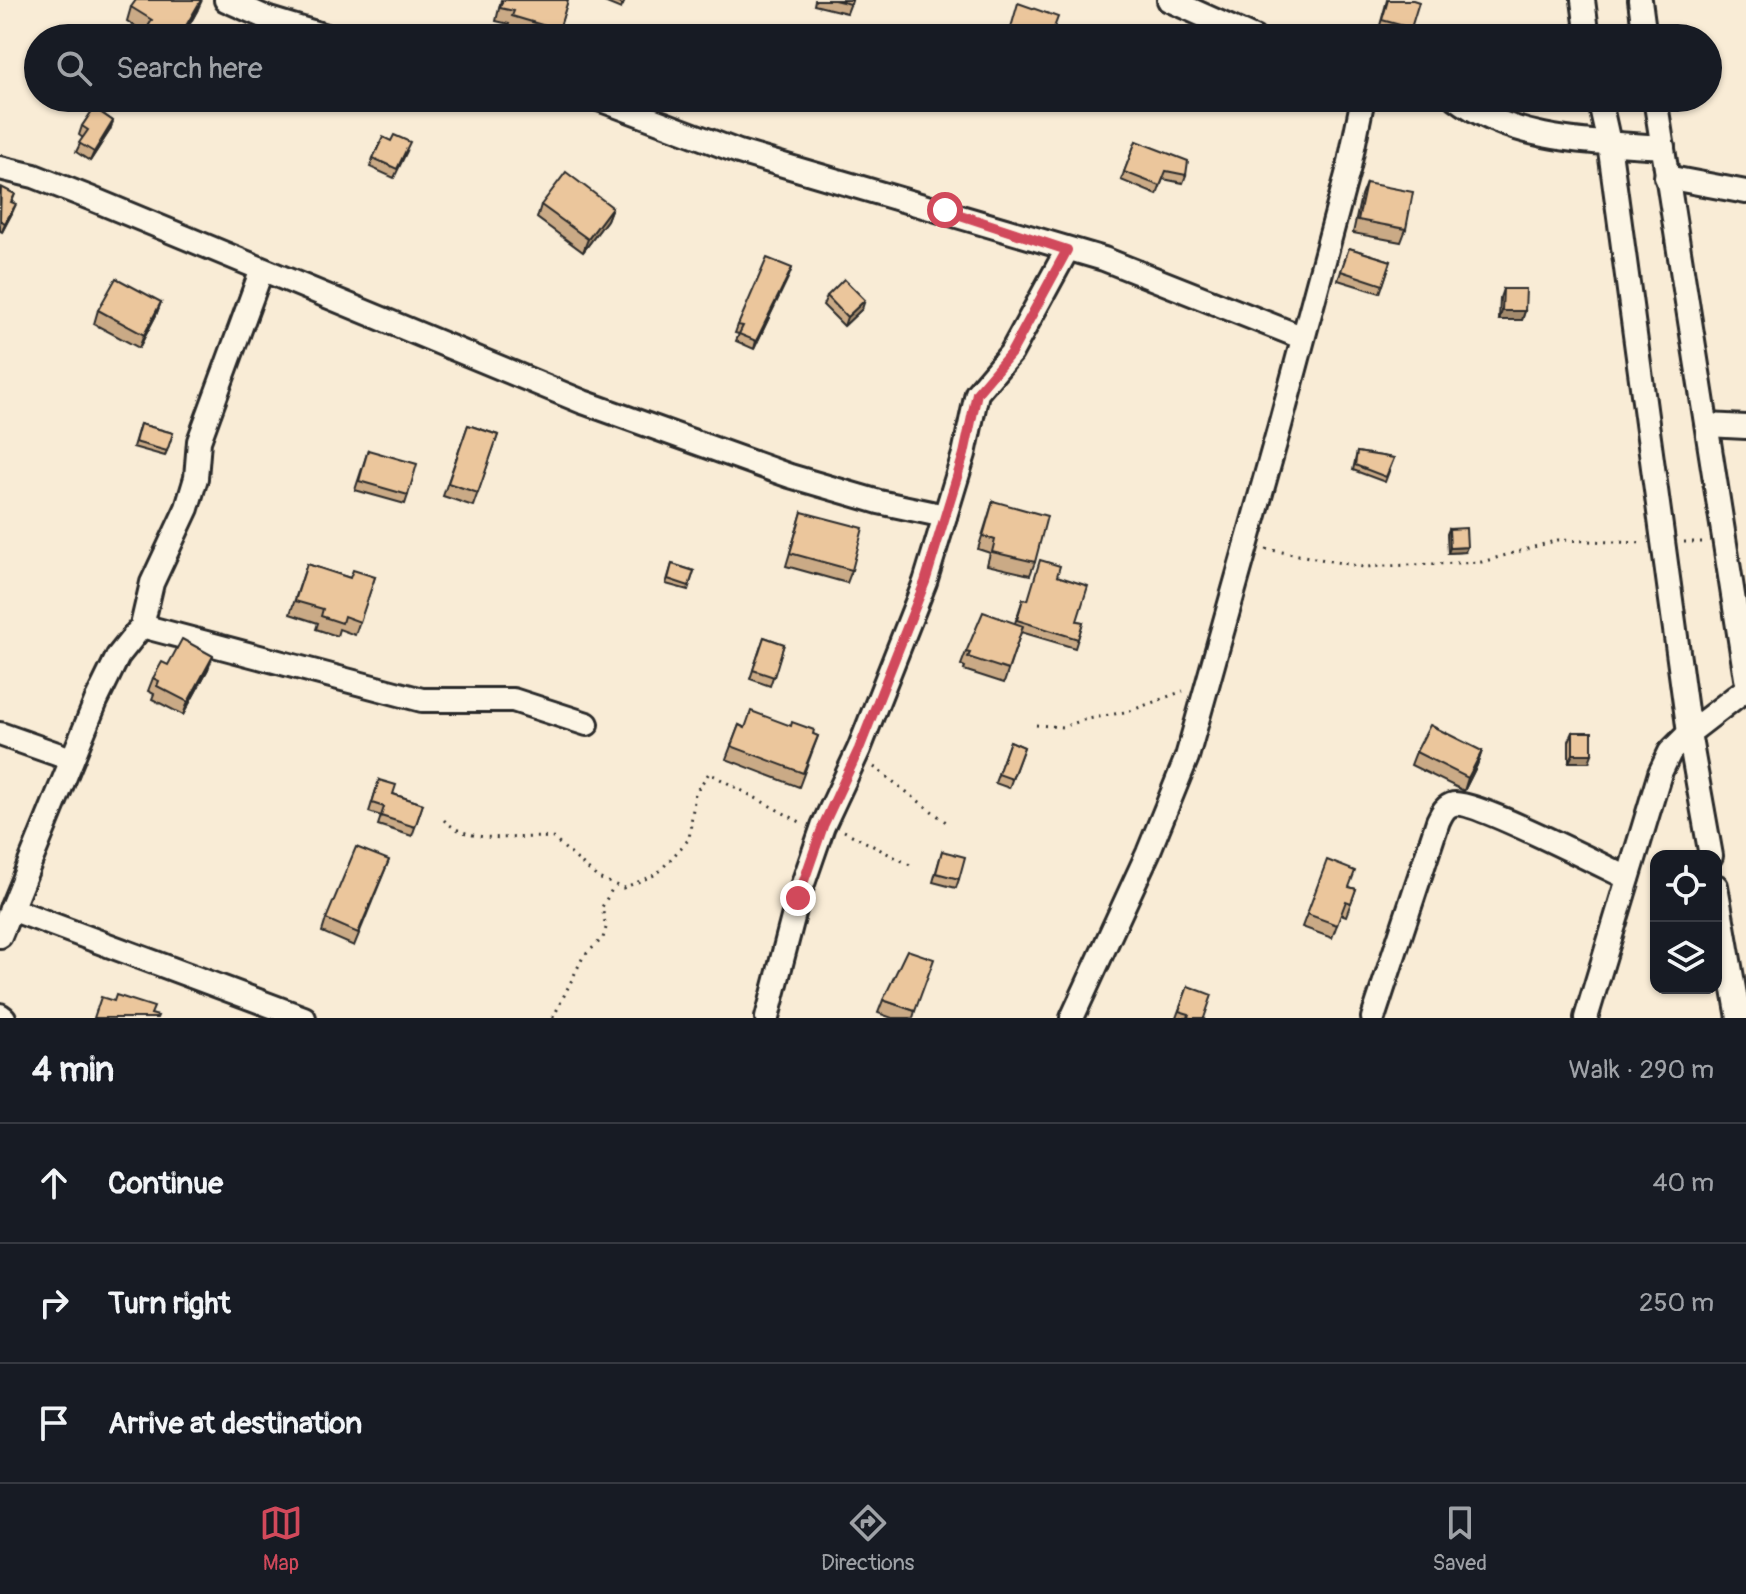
<!DOCTYPE html>
<html lang="en">
<head>
<meta charset="utf-8">
<style>
  :root { --surface:#171b24; --page:#242831; --text:#f1f3f6; --muted:#9ea1a6; --line:#363941; --accent:#d1495b }
  body { margin:0; font-family:Pangolin,sans-serif; background:var(--page); color:var(--text) }
  .controls { position:absolute; right:24px; bottom:24px; display:grid; overflow:hidden; border-radius:16px; box-shadow:0 2px 6px #0004 }
  .controls button { width:72px; height:72px; display:grid; place-items:center; padding:0; border:0; border-bottom:2px solid var(--line); background:var(--surface); color:var(--text); font:40px sans-serif }
  .stop { position:absolute; width:24px; height:24px; margin:-18px; border:6px solid #d1495b; border-radius:50%; background:#fff }
  .stop.end { background:#d1495b; border-color:#fff; box-shadow:0 2px 8px #0008 }
  .list { margin:0; padding:0; list-style:none }
  h2 { display:flex; justify-content:space-between; align-items:center; height:104px; margin:0; padding:0 32px; font-size:34px }
  h2 small { font-size:26px; font-weight:400; color:var(--muted) }
  .list li { display:grid; grid-template-columns:52px 1fr auto; gap:24px; align-items:center; box-sizing:border-box; height:120px; padding:0 32px; border-top:2px solid var(--line) }
  .list b { display:block; font-size:30px; white-space:nowrap }
  .list em { font-size:26px; font-style:normal; color:var(--muted) }
  .icon { flex:none; width:44px; height:44px; fill:none; stroke:currentColor; stroke-width:2; stroke-linecap:round; stroke-linejoin:round }
  .map { position:relative; flex:none; width:1746px; height:1018px; overflow:hidden }
  .search { position:absolute; background:var(--surface); box-shadow:0 2px 6px #0004; left:24px; right:24px; top:24px; height:88px; display:flex; align-items:center; gap:20px; box-sizing:border-box; padding:0 28px; border-radius:44px; color:var(--muted); font-size:30px }
  .sheet { height:464px; background:var(--surface) }
  nav { display:flex; justify-content:space-around; align-items:center; box-sizing:border-box; height:112px; border-top:2px solid var(--line); background:var(--surface); font-size:22px; color:var(--muted) }
  nav a { display:grid; justify-items:center; gap:4px }
  nav .on { color:var(--accent) }
  .map>svg:first-child { display:block }
</style>
</head>
<body>
<div class="map">
<svg width="1746" height="1018" viewBox="0 0 1746 1018">
  <rect width="100%" height="100%" fill="#f9ecd6"/>
  <filter id="ink" filterUnits="userSpaceOnUse"><feTurbulence type="fractalNoise" baseFrequency=".0125" numOctaves="2"/><feDisplacementMap in="SourceGraphic" scale="16" xChannelSelector="R" yChannelSelector="G"/><feConvolveMatrix kernelMatrix="1 2 1 2 8 2 1 2 1" color-interpolation-filters="sRGB"/></filter>
  <g filter="url(#ink)">
    <g fill="none" stroke-linecap="round" stroke-linejoin="round">
      <!-- minor casing -->
      <g stroke="#2b2b2b" stroke-width="28">
        <g id="minor">
          <path d="M 226,0 L 269,19 L 332,38"/>
          <path d="M 1169,0 L 1254,38"/>
          <path d="M 1583,0 L 1588,38"/>
          <path d="M 1640,0 L 1645,38"/>
          <path d="M 596,98 L 739,152 L 1104,259 L 1301,337"/>
          <path d="M 1456,98 C 1514,142 1593,142 1663,147"/>
          <path d="M 1599,98 L 1609,143 L 1689,733 L 1711,856"/>
          <path d="M 1655,98 L 1746,678"/>
          <path d="M 0,168 L 34,176 L 90,198 L 583,402 L 790,476 L 879,502 L 945,516"/>
          <path d="M 1666,177 L 1746,192"/>
          <path d="M 1707,425 L 1746,427"/>
          <path d="M 142,626 L 422,700 L 513,700 L 587,724"/>
          <path d="M 0,734 L 71,759"/>
          <path d="M 1716,886 L 1739,1018"/>
          <path d="M 11,909 L 304,1018"/>
          <path d="M 0,936 L 96,701 L 118,656 L 142,626 L 152,583 L 187,508 L 196,478 L 199,441 L 261,272"/>
          <path d="M 0,1015 L 4,1018"/>
          <path d="M 767,1018 L 798,898 L 823,826 L 859,749 L 925,582 L 964,454 L 977,393 L 1011,353 L 1067,250"/>
          <path d="M 1072,1018 L 1148,853 L 1187,757 L 1279,429 L 1349,167 L 1363,98"/>
          <path d="M 1373,1018 L 1438,821 C 1442,813 1445,806 1454,804 C 1473,800 1603,866 1628,878"/>
          <path d="M 1586,1018 L 1660,773 L 1670,752 L 1689,733 L 1746,689"/>
        </g>
      </g>
      <!-- path -->
      <g stroke="#2b2b2b" stroke-width="3" stroke-dasharray="2 6" stroke-linecap="butt">
        <path d="M 1684,542 L 1704,542"/>
        <path d="M 1266,549 L 1363,567 L 1482,562 L 1558,540 L 1644,543"/>
        <path d="M 1036,725 L 1063,727 L 1083,720 L 1130,711 L 1183,691"/>
        <path d="M 874,767 L 946,822"/>
        <path d="M 444,820 C 472,847 518,834 553,838 L 598,878 L 623,888 L 657,874 L 689,839 L 695,793 L 709,773 L 802,823"/>
        <path d="M 844,831 L 912,866"/>
        <path d="M 553,1018 L 583,957 L 603,938 L 606,928 L 602,907 L 614,886"/>
      </g>
      <!-- minor -->
      <use href="#minor" stroke="#fcf5e5" stroke-width="22"/>
    </g>
    <!-- wall -->
    <g fill="#caaa86" stroke="#2b2b2b" stroke-width="2">
      <path d="M 501,0 L 568,0 L 556,38 L 538,38 L 507,29 L 509,24 L 496,21 Z"/>
      <path d="M 605,0 L 625,0 L 621,9 L 604,2 Z"/>
      <path d="M 815,0 L 852,0 L 847,13 L 814,5 Z"/>
      <path d="M 1387,0 L 1411,28 L 1408,37 L 1379,29 Z"/>
      <path d="M 131,7 L 197,11 L 182,38 L 143,38 L 145,32 L 127,21 Z"/>
      <path d="M 77,98 L 108,98 L 99,111 L 113,121 L 110,130 L 90,161 L 76,152 L 83,138 L 79,135 L 82,126 L 94,109 Z"/>
      <path d="M 1136,141 L 1186,175 L 1183,183 L 1163,179 L 1157,195 L 1121,180 Z"/>
      <path d="M 407,151 L 394,178 L 370,167 L 373,158 Z"/>
      <path d="M 1366,183 L 1406,229 L 1401,242 L 1353,233 L 1361,196 Z"/>
      <path d="M 0,188 L 15,194 L 12,202 L 12,213 L 2,232 L 0,231 Z"/>
      <path d="M 541,205 L 612,207 L 607,220 L 583,252 L 537,218 Z"/>
      <path d="M 1349,248 L 1391,261 L 1380,293 L 1338,280 Z"/>
      <path d="M 792,268 L 754,349 L 736,341 L 739,334 L 735,333 L 738,325 Z"/>
      <path d="M 1503,289 L 1525,311 L 1522,320 L 1499,320 L 1500,298 Z"/>
      <path d="M 827,296 L 862,309 L 844,326 L 823,305 Z"/>
      <path d="M 161,302 L 156,315 L 139,348 L 94,324 L 98,310 Z"/>
      <path d="M 140,424 L 173,433 L 165,456 L 133,447 Z"/>
      <path d="M 468,425 L 498,435 L 473,506 L 443,496 Z"/>
      <path d="M 368,450 L 408,495 L 405,504 L 355,490 Z"/>
      <path d="M 1357,452 L 1394,458 L 1385,482 L 1353,470 Z"/>
      <path d="M 993,501 L 1035,562 L 1030,575 L 987,565 L 990,553 L 978,549 Z"/>
      <path d="M 802,512 L 852,570 L 847,583 L 786,566 Z"/>
      <path d="M 1449,529 L 1465,552 L 1448,553 L 1447,534 Z"/>
      <path d="M 307,564 L 350,578 L 375,577 L 355,635 L 339,629 L 337,636 L 316,629 L 318,623 L 290,614 Z"/>
      <path d="M 672,564 L 694,571 L 688,590 L 666,584 Z"/>
      <path d="M 1057,576 L 1077,621 L 1083,622 L 1075,648 L 1021,632 L 1004,683 L 964,670 L 965,667 L 961,665 L 966,652 L 1015,623 L 1023,599 L 1027,600 Z"/>
      <path d="M 764,637 L 784,644 L 770,686 L 750,679 Z"/>
      <path d="M 168,665 L 208,669 L 183,715 L 152,699 L 154,694 L 148,691 L 153,678 Z"/>
      <path d="M 739,725 L 745,728 L 813,734 L 818,736 L 799,787 L 726,759 Z"/>
      <path d="M 1573,732 L 1589,762 L 1569,762 L 1569,741 Z"/>
      <path d="M 1010,741 L 1024,747 L 1009,788 L 995,783 Z"/>
      <path d="M 1482,751 L 1477,765 L 1464,791 L 1411,765 L 1416,752 Z"/>
      <path d="M 379,780 L 393,794 L 423,804 L 412,836 L 378,825 L 381,816 L 369,812 Z"/>
      <path d="M 942,851 L 959,879 L 956,888 L 933,882 Z"/>
      <path d="M 389,860 L 354,946 L 322,932 L 326,919 Z"/>
      <path d="M 1349,887 L 1356,889 L 1346,916 L 1341,914 L 1332,938 L 1302,927 L 1307,914 Z"/>
      <path d="M 1188,986 L 1204,1018 L 1176,1018 Z"/>
      <path d="M 883,1000 L 915,1011 L 913,1018 L 892,1018 L 878,1013 Z"/>
    </g>
    <!-- shaded-wall -->
    <g fill="#a48b6d" stroke="#2b2b2b" stroke-width="2">
      <path d="M 202,0 L 197,11 L 182,38 L 179,38 Z"/>
      <path d="M 106,98 L 108,98 L 99,112 L 102,103 Z"/>
      <path d="M 113,121 L 110,130 L 90,161 L 94,152 Z"/>
      <path d="M 16,204 L 12,213 L 2,232 L 5,223 Z"/>
      <path d="M 612,207 L 607,220 L 583,252 L 588,239 Z"/>
      <path d="M 792,268 L 789,276 L 754,349 L 756,341 Z"/>
      <path d="M 865,300 L 862,309 L 844,326 L 847,317 Z"/>
      <path d="M 161,302 L 156,315 L 139,348 L 144,335 Z"/>
      <path d="M 1502,311 L 1525,311 L 1522,320 L 1499,320 Z"/>
      <path d="M 1467,547 L 1465,552 L 1448,553 L 1450,548 Z"/>
      <path d="M 213,656 L 208,669 L 183,715 L 188,702 Z"/>
      <path d="M 1482,751 L 1477,765 L 1464,791 L 1468,778 Z"/>
      <path d="M 1573,754 L 1592,754 L 1589,762 L 1569,762 Z"/>
    </g>
    <!-- building -->
    <g fill="#ebc69c" stroke="#2b2b2b" stroke-width="2">
      <path d="M 136,0 L 201,0 L 180,36 L 172,32 L 169,38 L 152,38 L 144,33 L 152,20 L 131,7 Z"/>
      <path d="M 503,0 L 568,0 L 559,30 L 512,16 L 514,11 L 500,8 Z"/>
      <path d="M 611,0 L 625,0 L 623,5 Z"/>
      <path d="M 834,0 L 852,0 L 851,4 Z"/>
      <path d="M 1388,0 L 1413,0 L 1419,2 L 1411,28 L 1382,20 Z"/>
      <path d="M 1018,3 L 1058,17 L 1050,38 L 1008,38 Z"/>
      <path d="M 94,98 L 106,98 L 102,103 Z"/>
      <path d="M 94,108 L 113,121 L 94,152 L 79,143 L 88,130 L 82,126 Z"/>
      <path d="M 394,135 L 410,142 L 397,169 L 373,158 L 383,137 L 391,141 Z"/>
      <path d="M 1136,141 L 1188,161 L 1186,175 L 1166,171 L 1160,186 L 1124,172 Z"/>
      <path d="M 566,172 L 612,207 L 588,239 L 541,205 Z"/>
      <path d="M 1366,183 L 1413,192 L 1406,229 L 1358,220 Z"/>
      <path d="M 1,187 L 15,194 L 11,202 L 16,204 L 5,223 L 0,220 Z"/>
      <path d="M 1349,248 L 1391,261 L 1383,285 L 1341,271 Z"/>
      <path d="M 767,258 L 792,268 L 756,341 L 739,334 L 743,326 L 738,325 Z"/>
      <path d="M 116,278 L 161,302 L 144,335 L 98,310 Z"/>
      <path d="M 844,279 L 865,300 L 847,317 L 827,296 Z"/>
      <path d="M 1503,289 L 1526,289 L 1525,311 L 1502,311 Z"/>
      <path d="M 140,424 L 173,433 L 167,451 L 135,442 Z"/>
      <path d="M 468,425 L 498,435 L 478,493 L 448,483 Z"/>
      <path d="M 368,450 L 417,464 L 408,495 L 359,481 Z"/>
      <path d="M 1357,452 L 1394,458 L 1386,477 L 1355,465 Z"/>
      <path d="M 993,501 L 1047,516 L 1035,562 L 992,552 L 995,540 L 983,536 Z"/>
      <path d="M 802,512 L 863,528 L 852,570 L 790,553 Z"/>
      <path d="M 1466,528 L 1467,547 L 1450,548 L 1449,529 Z"/>
      <path d="M 1040,560 L 1060,566 L 1057,576 L 1088,586 L 1077,621 L 1083,622 L 1078,639 L 1017,620 L 1023,599 L 1028,600 Z"/>
      <path d="M 307,564 L 350,578 L 353,570 L 375,577 L 360,622 L 344,616 L 342,623 L 321,616 L 323,609 L 295,601 Z"/>
      <path d="M 672,564 L 694,571 L 689,586 L 668,579 Z"/>
      <path d="M 983,612 L 1023,626 L 1008,670 L 968,657 L 970,653 L 966,652 Z"/>
      <path d="M 764,637 L 784,644 L 774,677 L 753,670 Z"/>
      <path d="M 182,639 L 213,656 L 188,702 L 157,686 L 159,681 L 153,678 L 162,662 L 168,665 Z"/>
      <path d="M 751,711 L 791,726 L 792,722 L 814,730 L 813,734 L 818,736 L 803,773 L 731,746 L 739,725 L 745,728 Z"/>
      <path d="M 1430,725 L 1482,751 L 1468,778 L 1416,752 Z"/>
      <rect x="1573" y="732" width="19" height="22"/>
      <path d="M 1010,741 L 1024,747 L 1012,779 L 998,774 Z"/>
      <path d="M 379,780 L 396,785 L 393,794 L 423,804 L 415,827 L 381,816 L 384,807 L 372,803 Z"/>
      <path d="M 356,847 L 389,860 L 358,933 L 326,919 Z"/>
      <path d="M 942,851 L 965,857 L 959,879 L 936,873 Z"/>
      <path d="M 1327,860 L 1355,871 L 1349,887 L 1356,889 L 1351,903 L 1346,901 L 1337,925 L 1307,914 Z"/>
      <path d="M 907,950 L 934,959 L 915,1011 L 883,1000 Z"/>
      <path d="M 1188,986 L 1212,995 L 1204,1018 L 1188,1018 L 1189,1014 L 1179,1011 Z"/>
      <path d="M 116,995 L 154,1007 L 151,1014 L 158,1016 L 157,1018 L 94,1018 L 101,997 L 114,1001 Z"/>
    </g>
  </g>
  <g fill="none" stroke-linecap="round" stroke-linejoin="round" filter="url(#ink)">
    <!-- route -->
    <path stroke="#d1495b" stroke-width="10" d="M 798,898 L 823,826 L 859,749 L 925,582 L 964,454 L 977,393 L 1011,353 L 1067,250 L 945,210"/>
  </g>
</svg>
<div class="controls">
<button><svg class="icon" aria-label="locate" viewBox="0 0 24 24"><circle cx="12" cy="12" r="6"/><path d="M12 2v4M12 18v4M2 12h4M18 12h4"/></svg></button>
<button><svg class="icon" aria-label="layers" viewBox="0 0 24 24"><path d="M12 4l9 5-9 5-9-5zM3 14l9 5 9-5"/></svg></button>
</div>
<div class="stop" style="left:945px;top:210px"></div>
<div class="stop end" style="left:798px;top:898px"></div>
<div class="search"><svg class="icon" aria-label="search" viewBox="0 0 24 24"><circle cx="10" cy="10" r="6"/><path d="M15 15l6 6"/></svg>Search here</div>
</div>
<section class="sheet">
<h2>4 min<small>Walk · 290 m</small></h2>
<ul class="list">
<li><svg class="icon" aria-label="ahead" viewBox="0 0 24 24"><path d="M12 20V5M6 11l6-6 6 6"/></svg><div><b>Continue</b></div><em>40 m</em></li>
<li><svg class="icon" aria-label="right" viewBox="0 0 24 24"><path d="M7 20v-9h11M14 6l5 5-5 5"/></svg><div><b>Turn right</b></div><em>250 m</em></li>
<li><svg class="icon" aria-label="arrive" viewBox="0 0 24 24"><path d="M6 21V4h12l-3 4 3 4H6"/></svg><div><b>Arrive at destination</b></div></li>
</ul>
</section>
<nav>
<a class="on"><svg class="icon" aria-label="map" viewBox="0 0 24 24"><path d="M3 6l6-2 6 2 6-2v14l-6 2-6-2-6 2zM9 4v14M15 6v14"/></svg>Map</a>
<a><svg class="icon" aria-label="directions" viewBox="0 0 24 24"><path d="M12 3l9 9-9 9-9-9zM9 14v-3h6M13 9l2 2-2 2"/></svg>Directions</a>
<a><svg class="icon" aria-label="saved" viewBox="0 0 24 24"><path d="M7 4h10v16l-5-4-5 4z"/></svg>Saved</a>
</nav>
</body>
</html>
